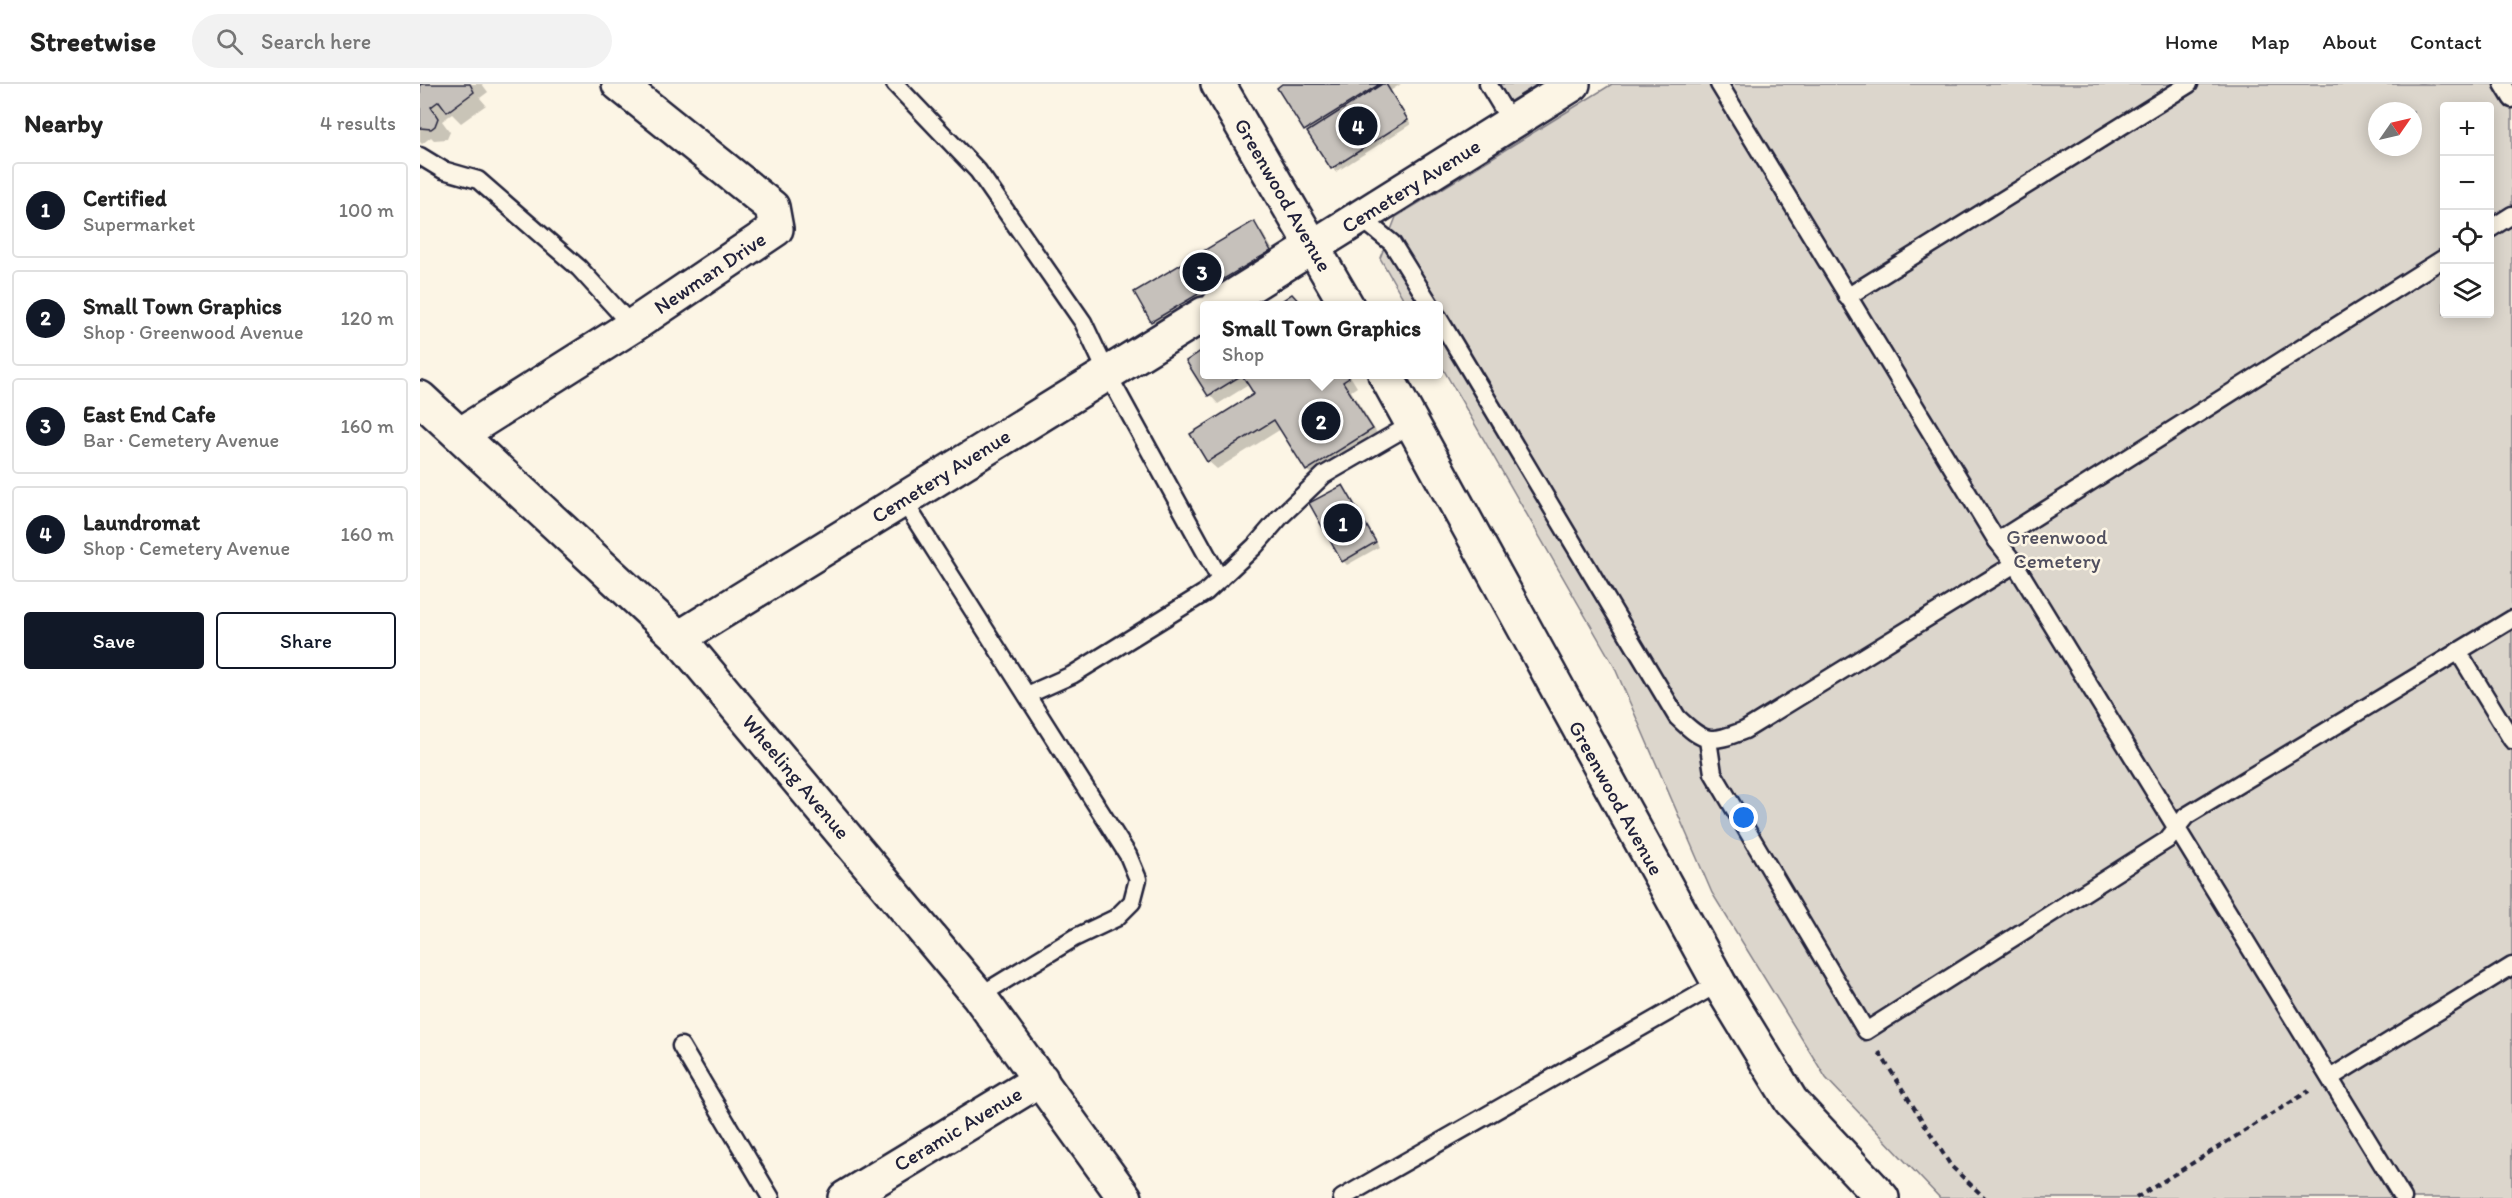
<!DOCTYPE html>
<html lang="en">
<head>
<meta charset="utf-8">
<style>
  :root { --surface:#fff; --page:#f2f2f2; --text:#222; --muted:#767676; --line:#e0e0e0; --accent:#111827 }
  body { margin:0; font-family:Itim,sans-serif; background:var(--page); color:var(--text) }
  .controls { position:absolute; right:18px; top:18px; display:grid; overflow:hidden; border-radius:6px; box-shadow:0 3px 15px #0003 }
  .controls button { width:54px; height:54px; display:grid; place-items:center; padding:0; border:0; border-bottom:2px solid var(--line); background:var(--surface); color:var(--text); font:30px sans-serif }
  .compass { position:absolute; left:1948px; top:18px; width:54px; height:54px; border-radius:50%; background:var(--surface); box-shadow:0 3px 15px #0003; rotate:56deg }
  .you { position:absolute; left:1324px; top:734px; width:21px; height:21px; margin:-15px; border:4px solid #fff; border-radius:50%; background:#1a73e8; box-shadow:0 0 0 9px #1a73e833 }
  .badge { display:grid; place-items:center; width:39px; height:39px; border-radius:50%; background:var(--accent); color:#fff; font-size:20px; font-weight:700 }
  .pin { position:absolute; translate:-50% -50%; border:3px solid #fff; box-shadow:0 2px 6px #0006 }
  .popup { position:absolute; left:780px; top:217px; width:243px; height:78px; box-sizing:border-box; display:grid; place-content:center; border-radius:6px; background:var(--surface); filter:drop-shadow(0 2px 4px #0005); font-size:20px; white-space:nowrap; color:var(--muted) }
  .popup b { font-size:22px; color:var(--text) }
  .popup::after { content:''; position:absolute; left:50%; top:100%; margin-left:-12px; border:12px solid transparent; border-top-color:var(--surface) }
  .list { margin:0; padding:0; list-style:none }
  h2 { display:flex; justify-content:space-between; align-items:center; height:78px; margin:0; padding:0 24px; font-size:26px }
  h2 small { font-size:20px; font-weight:400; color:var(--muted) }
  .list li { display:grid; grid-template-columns:39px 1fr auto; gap:18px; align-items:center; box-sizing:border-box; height:96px; margin:0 12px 12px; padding:0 12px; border:2px solid var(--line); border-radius:6px }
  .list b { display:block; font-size:22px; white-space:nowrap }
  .list p { margin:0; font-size:20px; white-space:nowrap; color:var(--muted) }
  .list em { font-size:20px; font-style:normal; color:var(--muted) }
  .actions { display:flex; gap:12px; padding:18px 24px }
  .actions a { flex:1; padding:14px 0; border:2px solid var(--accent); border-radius:6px; text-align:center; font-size:21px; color:var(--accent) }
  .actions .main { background:var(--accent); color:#fff }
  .icon { flex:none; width:33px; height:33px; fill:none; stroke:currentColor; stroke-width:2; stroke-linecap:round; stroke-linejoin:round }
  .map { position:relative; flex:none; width:2092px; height:1114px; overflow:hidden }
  header { display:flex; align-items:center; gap:36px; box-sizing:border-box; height:84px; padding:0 30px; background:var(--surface); border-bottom:2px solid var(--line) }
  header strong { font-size:28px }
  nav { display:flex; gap:33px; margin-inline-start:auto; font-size:21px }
  .search { width:420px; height:54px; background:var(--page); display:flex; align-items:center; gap:15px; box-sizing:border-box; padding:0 21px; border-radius:33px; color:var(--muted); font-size:22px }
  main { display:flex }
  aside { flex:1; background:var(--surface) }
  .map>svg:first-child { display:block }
</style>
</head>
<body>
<header>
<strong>Streetwise</strong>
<div class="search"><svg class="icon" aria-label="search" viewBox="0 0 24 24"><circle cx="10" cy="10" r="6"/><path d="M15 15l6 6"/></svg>Search here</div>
<nav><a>Home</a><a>Map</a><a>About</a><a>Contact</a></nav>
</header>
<main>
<aside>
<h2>Nearby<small>4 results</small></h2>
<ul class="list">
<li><span class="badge">1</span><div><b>Certified</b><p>Supermarket</p></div><em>100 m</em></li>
<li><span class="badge">2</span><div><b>Small Town Graphics</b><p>Shop · Greenwood Avenue</p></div><em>120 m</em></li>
<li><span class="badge">3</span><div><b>East End Cafe</b><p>Bar · Cemetery Avenue</p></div><em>160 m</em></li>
<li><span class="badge">4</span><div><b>Laundromat</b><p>Shop · Cemetery Avenue</p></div><em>160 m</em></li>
</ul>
<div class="actions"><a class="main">Save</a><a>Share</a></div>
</aside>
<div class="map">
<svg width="2092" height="1114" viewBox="0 0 2092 1114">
  <rect width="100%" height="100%" fill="#fcf5e5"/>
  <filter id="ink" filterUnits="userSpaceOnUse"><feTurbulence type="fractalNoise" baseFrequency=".0167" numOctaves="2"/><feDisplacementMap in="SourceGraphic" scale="12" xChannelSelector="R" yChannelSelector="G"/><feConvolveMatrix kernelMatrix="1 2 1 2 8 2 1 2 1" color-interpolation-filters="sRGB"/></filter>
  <g filter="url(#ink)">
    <!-- green -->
    <g fill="#dcd6cc" stroke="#7f7c84" stroke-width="1.5" fill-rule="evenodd">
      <path d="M 1067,0 L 1118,0 L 1081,23 Z"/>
      <path d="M 1192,0 L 2092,0 L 2092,1114 L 1520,1114 L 1406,994 L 1292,809 L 1194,582 L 1018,276 L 1018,222 L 987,221 L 960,174 L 976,133 ZM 2024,22 L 2070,22 L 2070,230 L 2024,230 ZM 1957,27 L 1993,27 L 1993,63 L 1957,63 Z"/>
    </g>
    <!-- shadow -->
    <g fill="#0003">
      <path d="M 0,0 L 62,0 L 68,8 L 60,14 L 66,21 L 41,39 L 32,30 L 22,37 L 30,48 L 27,55 L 14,56 L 11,53 L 2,60 L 0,58 Z"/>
      <path d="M 865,0 L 981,0 L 970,7 L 991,40 L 916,88 L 886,46 L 859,4 Z"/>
      <path d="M 834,139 L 842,148 L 859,176 L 741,245 L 732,237 Z"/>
      <path d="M 784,267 L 784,290 L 929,290 L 937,303 L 931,307 L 960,354 L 895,395 L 887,386 L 861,345 L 797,385 L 788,377 L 836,310 L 830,300 L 798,320 L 790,311 L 768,277 Z"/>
      <path d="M 923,402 L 959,463 L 927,481 L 923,477 Z"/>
    </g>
    <!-- building -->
    <g fill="#c6c1bb" stroke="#22223b" stroke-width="1.5">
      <path d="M 0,0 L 50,0 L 54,8 L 27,28 L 19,17 L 11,23 L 18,34 L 15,42 L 11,45 L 0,44 Z"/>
      <path d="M 862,0 L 960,0 L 884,47 L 857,4 Z"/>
      <path d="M 962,0 L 966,0 L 988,36 L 911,85 L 887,48 Z"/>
      <path d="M 834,137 L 851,167 L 731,238 L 714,208 Z"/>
      <path d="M 872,210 L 883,222 L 854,222 Z"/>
      <path d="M 784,265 L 784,290 L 927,290 L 929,294 L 923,298 L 953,345 L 886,387 L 854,336 L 787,378 L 770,350 L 834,310 L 822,291 L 788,312 L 766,277 Z"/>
      <path d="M 923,401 L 956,458 L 922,478 L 889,419 Z"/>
    </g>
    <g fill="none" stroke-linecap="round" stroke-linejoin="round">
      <!-- lane casing -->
      <g stroke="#22223b" stroke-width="21">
        <g id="lane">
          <path d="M 475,0 L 558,87 L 663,238 L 687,289 L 800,495"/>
          <path d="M 1068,0 L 1091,38"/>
          <path d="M 1299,0 L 1577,457 L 1595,480 L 1983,1114"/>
          <path d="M 2083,0 L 2092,15"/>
          <path d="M 0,72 L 23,86 L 58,96 L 159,184 L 212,242"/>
          <path d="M 941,134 L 972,159 L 1011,222"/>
          <path d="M 2070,145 L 2092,131"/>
          <path d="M 1427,213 L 1769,0"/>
          <path d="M 1018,233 L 1257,633 C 1284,659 1290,660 1325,646 L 1595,480"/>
          <path d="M 483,416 L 708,771 L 718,795 L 712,818 L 696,834 L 654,854 L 559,912"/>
          <path d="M 1577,457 L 2024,174"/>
          <path d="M 2038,567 L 2092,656"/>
          <path d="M 607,611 L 652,591 L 786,508 L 835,462 L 860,433 L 904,391 L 992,340"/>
          <path d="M 1288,656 L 1293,689 L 1446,947 L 1747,756 L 1766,732 L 2092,535"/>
          <path d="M 261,962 L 351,1114"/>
          <path d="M 1910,994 L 2092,882"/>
          <path d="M 922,1114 L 1299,899"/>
        </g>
      </g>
      <!-- street casing -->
      <g stroke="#22223b" stroke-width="38">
        <g id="street">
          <path d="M 798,222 L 1153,0"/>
          <path d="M 0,314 L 259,554 L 559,912 L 705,1114"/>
          <path d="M 41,350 L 212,242 L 356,145 L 352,123 L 199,0"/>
          <path d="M 259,554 L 784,230"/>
          <path d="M 425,1114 L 621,995"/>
        </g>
      </g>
      <!-- primary casing -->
      <g stroke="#22223b" stroke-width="38">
        <g id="primary">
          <path d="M 798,0 L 927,222"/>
          <path d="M 965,290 L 1299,899 L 1371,1017 L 1462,1114"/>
        </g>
      </g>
      <!-- path -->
      <g stroke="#22223b" stroke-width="4" stroke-dasharray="6 4.5" stroke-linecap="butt">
        <path d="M 1459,968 L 1531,1082 L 1565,1114"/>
        <path d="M 1716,1114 L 1889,1007"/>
      </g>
      <!-- lane -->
      <use href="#lane" stroke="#fcf5e5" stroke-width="16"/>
      <!-- street -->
      <use href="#street" stroke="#fcf5e5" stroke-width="33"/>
      <!-- primary -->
      <use href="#primary" stroke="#fcf5e5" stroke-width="33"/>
    </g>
  </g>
  <g text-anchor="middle" stroke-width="5" stroke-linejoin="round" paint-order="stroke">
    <!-- street labels -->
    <g font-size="21" fill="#22223b" stroke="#fcf5e5">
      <text transform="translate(991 102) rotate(-32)" y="7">Cemetery Avenue</text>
      <text transform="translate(863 111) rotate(60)" y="7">Greenwood Avenue</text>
      <text transform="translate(290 189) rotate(-34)" y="7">Newman Drive</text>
      <text transform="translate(521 392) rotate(-32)" y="7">Cemetery Avenue</text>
      <text transform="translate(376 693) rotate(50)" y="7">Wheeling Avenue</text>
      <text transform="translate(1196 714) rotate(61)" y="7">Greenwood Avenue</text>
      <text transform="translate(538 1045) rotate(-31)" y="7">Ceramic Avenue</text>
    </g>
    <!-- park labels -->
    <g font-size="21" fill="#504f5f" stroke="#fcf5e5">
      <text x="1637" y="460">Greenwood<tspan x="1637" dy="24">Cemetery</tspan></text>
    </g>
  </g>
</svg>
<div class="controls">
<button>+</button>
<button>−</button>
<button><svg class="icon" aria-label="locate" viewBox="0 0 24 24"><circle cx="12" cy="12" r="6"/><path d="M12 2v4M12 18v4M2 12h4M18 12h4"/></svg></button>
<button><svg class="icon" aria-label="layers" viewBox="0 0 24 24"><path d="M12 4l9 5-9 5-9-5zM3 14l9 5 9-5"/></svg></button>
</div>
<svg class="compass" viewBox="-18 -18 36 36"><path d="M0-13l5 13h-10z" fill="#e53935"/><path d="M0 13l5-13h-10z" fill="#767676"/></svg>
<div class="you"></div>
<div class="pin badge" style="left:923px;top:439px">1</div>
<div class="pin badge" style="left:901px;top:337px">2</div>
<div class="popup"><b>Small Town Graphics</b>Shop</div>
<div class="pin badge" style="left:782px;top:188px">3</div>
<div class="pin badge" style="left:938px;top:42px">4</div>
</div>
</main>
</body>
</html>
